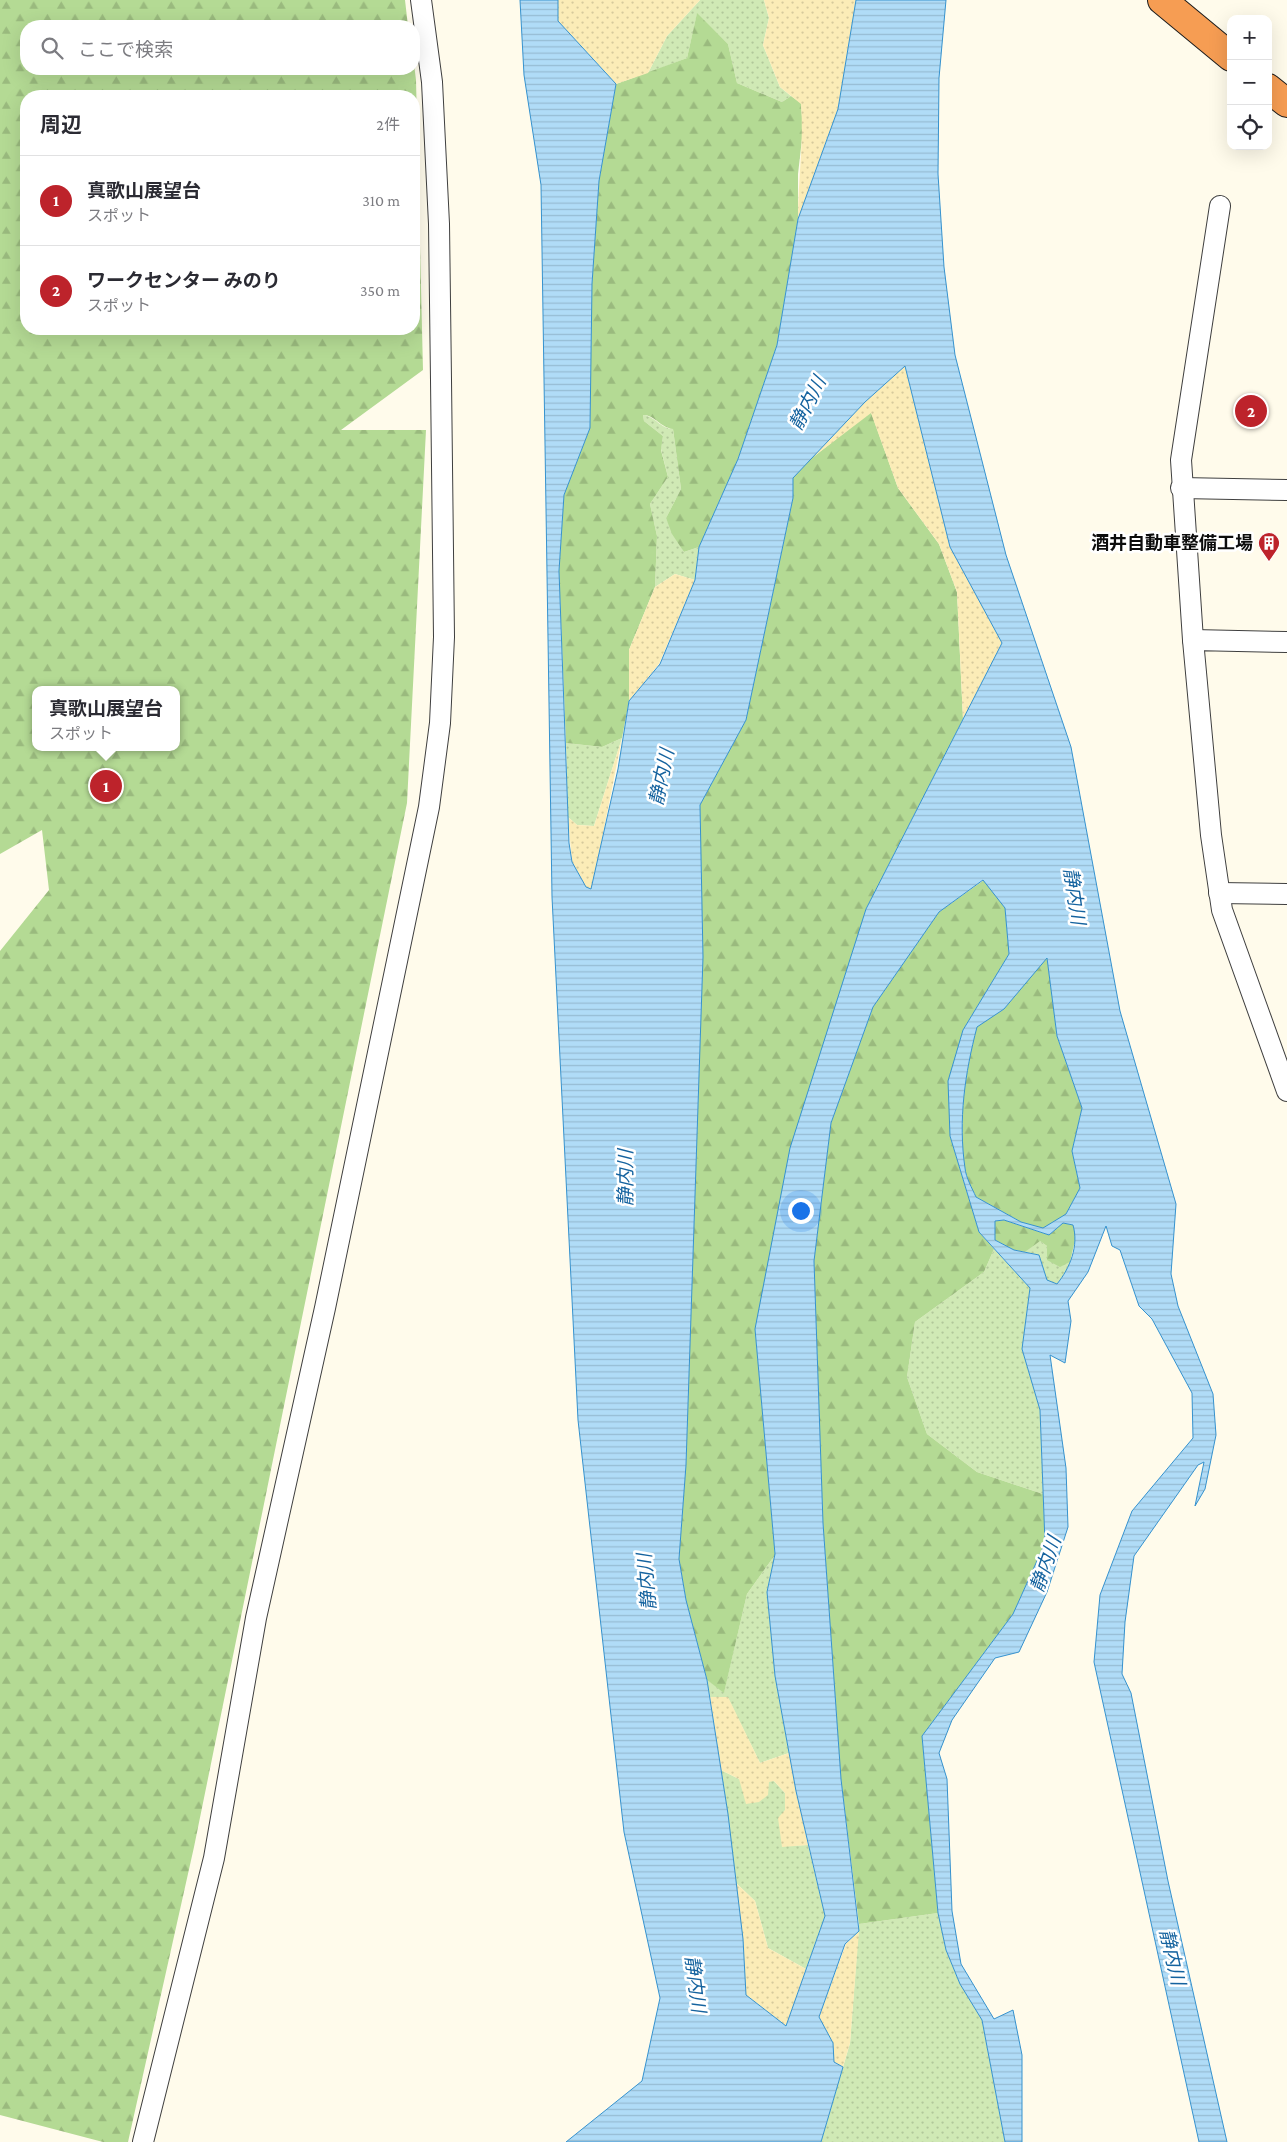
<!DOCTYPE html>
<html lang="ja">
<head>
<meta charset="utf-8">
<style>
  :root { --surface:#fff; --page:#f2f2f3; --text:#2b2b33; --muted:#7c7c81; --line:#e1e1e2; --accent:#bd232b }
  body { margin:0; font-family:"Crimson Pro","Noto Sans JP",serif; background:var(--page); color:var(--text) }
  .controls { position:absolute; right:15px; top:15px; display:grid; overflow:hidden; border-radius:10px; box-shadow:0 5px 20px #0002 }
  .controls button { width:45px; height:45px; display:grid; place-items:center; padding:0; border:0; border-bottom:1px solid var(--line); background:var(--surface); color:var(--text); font:25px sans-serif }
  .you { position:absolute; left:800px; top:1210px; width:18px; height:18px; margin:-12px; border:4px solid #fff; border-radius:50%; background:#1a73e8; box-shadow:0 0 0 8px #1a73e833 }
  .badge { display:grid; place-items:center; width:32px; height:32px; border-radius:50%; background:var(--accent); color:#fff; font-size:16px; font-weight:700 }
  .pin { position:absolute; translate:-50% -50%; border:2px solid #fff; box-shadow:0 1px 5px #0006 }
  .popup { position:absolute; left:32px; top:686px; width:148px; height:65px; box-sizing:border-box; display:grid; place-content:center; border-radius:10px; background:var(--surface); filter:drop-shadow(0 1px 4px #0005); font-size:16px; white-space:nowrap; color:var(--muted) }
  .popup b { font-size:19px; color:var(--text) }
  .popup::after { content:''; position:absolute; left:50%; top:100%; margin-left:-10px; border:10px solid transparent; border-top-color:var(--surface) }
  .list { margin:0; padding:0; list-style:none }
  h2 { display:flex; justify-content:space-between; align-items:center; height:65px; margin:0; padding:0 20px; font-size:21px }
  h2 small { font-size:16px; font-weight:400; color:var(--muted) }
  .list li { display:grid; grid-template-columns:32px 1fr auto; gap:15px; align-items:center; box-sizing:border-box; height:90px; padding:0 20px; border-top:1px solid var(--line) }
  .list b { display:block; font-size:19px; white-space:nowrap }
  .list p { margin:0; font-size:16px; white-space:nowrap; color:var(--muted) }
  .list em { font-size:16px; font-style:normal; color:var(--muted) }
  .icon { flex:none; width:28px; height:28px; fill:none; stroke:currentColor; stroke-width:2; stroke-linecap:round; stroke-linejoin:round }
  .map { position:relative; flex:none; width:1287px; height:2142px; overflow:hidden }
  .search { position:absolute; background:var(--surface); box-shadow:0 5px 20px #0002; left:20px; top:20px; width:400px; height:55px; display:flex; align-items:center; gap:12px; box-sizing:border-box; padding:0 18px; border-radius:20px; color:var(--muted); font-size:19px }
  .panel { position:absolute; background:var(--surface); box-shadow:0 5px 20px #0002; left:20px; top:90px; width:400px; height:245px; border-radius:20px }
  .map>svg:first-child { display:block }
</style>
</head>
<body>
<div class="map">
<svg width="1287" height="2142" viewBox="0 0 1287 2142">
  <defs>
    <pattern id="grass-dots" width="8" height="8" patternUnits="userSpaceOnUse" patternTransform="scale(1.25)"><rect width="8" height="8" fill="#d0e9b5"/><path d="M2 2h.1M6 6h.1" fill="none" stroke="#b1c79a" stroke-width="1.8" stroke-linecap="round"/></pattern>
    <pattern id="forest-firs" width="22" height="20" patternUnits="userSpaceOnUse" patternTransform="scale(1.25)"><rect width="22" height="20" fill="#b4da94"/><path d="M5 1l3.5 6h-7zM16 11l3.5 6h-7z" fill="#9aba7e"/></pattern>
    <pattern id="sand-dots" width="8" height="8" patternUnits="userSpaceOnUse" patternTransform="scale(1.25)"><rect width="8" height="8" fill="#fbecb7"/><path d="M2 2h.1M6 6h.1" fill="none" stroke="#d6c99c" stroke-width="1.8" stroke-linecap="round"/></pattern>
    <pattern id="water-rules" width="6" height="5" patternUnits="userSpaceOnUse" patternTransform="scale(1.25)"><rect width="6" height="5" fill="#b0dcf7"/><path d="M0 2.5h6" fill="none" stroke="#96bcd3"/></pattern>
  </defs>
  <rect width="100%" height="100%" fill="#fffbeb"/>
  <!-- grass -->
  <g fill="url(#grass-dots)">
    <path d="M 700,0 L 764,0 L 769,18 L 763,45 L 780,87 L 791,96 L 782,102 L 737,83 L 728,44 L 697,14 L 687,58 L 648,73 L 667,36 Z"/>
    <path d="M 643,415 C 655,416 661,429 673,429 L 681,489 L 666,518 L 684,552 L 699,547 L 695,580 L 675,574 L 655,587 L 657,536 L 650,504 L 668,477 L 661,449 L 663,436 L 644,421 Z"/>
    <path d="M 622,738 L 594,826 L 577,825 L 568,817 L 566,743 L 602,747 Z"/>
    <path d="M 1039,1240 L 1047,1246 L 1060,1266 L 1070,1262 L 1068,1270 L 1057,1284 L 1047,1281 L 1039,1255 L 1025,1252 Z"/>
    <path d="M 994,1249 L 1030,1288 L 1022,1349 L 1040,1410 L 1043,1494 L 977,1472 L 927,1434 L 907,1377 L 915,1322 L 984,1272 Z"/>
    <path d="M 775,1555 L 767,1592 L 775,1676 L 789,1753 L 760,1763 L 728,1698 L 710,1697 L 707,1680 L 724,1692 L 747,1594 Z"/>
    <path d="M 721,1770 L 739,1779 L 774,1781 L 785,1793 L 785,1810 L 782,1846 L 808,1845 L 825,1916 L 806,1969 L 768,1948 L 755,1901 L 736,1883 Z"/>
    <path d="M 938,1913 L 946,1950 L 960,1984 L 982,2020 L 1005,2142 L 821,2142 L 850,2043 L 859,1924 Z"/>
  </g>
  <!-- forest -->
  <g fill="url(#forest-firs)" fill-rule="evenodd">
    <path d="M 0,0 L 405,0 L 408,26 L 26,26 L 26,69 L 414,69 L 414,64 L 416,80 L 423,370 L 341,430 L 426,430 L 407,803 L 194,1847 L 128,2142 L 103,2142 L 0,2115 L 0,951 L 49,890 L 42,830 L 0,854 ZM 414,96 L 414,329 L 26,329 L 26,96 ZM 36,690 L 176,690 L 176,747 L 36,747 Z"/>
    <path d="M 697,13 L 728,44 L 737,83 L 782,102 L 791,96 L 801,103 L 803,130 L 798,174 L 798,219 L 777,345 L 738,459 L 699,547 L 684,552 L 672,534 L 666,518 L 681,489 L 673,429 C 661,428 655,415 643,415 L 644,421 L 663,436 L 661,450 L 668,477 L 650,504 L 657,536 L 655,587 L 629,650 L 629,701 L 622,738 L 602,747 L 566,743 L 559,571 L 564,495 L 590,428 L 592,284 L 599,181 L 616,84 L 687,58 Z"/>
    <path d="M 871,412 L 898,488 L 939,544 L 957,592 L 963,719 L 866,909 L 755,1329 L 775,1555 L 747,1594 L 724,1693 L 707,1680 L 686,1600 L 679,1559 L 686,1465 L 703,957 L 700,805 L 746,720 L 793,498 L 793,478 L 808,461 Z"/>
    <path d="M 984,880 L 1005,908 L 1009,954 L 963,1030 L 950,1136 L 979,1232 L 994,1249 L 984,1272 L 915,1322 L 907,1377 L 927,1434 L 977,1472 L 1043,1494 L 1045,1543 L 1013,1614 L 922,1736 L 938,1913 L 859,1924 L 841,1779 L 823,1523 L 814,1261 L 831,1123 L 873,1007 L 939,912 Z"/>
    <path d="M 1047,957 L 1057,1036 L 1082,1108 L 1072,1151 L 1080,1188 L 1066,1214 L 1043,1229 L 1021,1222 L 976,1197 C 972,1188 966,1178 965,1168 C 958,1120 965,1073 977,1026 L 1004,1009 Z"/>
    <path d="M 1004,1220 L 1049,1235 L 1063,1223 L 1073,1225 L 1076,1236 L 1070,1262 L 1060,1267 L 1047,1260 L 1047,1246 L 1040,1241 L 1025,1252 L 1014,1250 L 995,1240 L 994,1221 Z"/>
  </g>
  <!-- sand -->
  <g fill="url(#sand-dots)">
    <path d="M 558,0 L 700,0 L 667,36 L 648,73 L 616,84 L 558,21 Z"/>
    <path d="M 764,0 L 856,0 L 838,109 L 798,219 C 798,180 804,142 801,104 L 780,87 L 763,45 L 769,18 Z"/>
    <path d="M 905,366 L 950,547 L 1002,643 L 963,719 L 957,592 L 939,544 L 898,488 L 871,413 L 808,461 L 865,402 Z"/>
    <path d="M 675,574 L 695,580 L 659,664 L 629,701 L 629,650 L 655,587 Z"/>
    <path d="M 622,738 L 592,889 L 586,887 L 572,862 L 568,817 L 577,825 L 594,826 Z"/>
    <path d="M 710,1697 L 728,1697 L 760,1763 L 789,1753 L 808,1845 L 782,1847 L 778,1818 L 785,1810 L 785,1793 L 774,1781 L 769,1782 L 768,1795 L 759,1802 L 746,1804 L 739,1779 L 721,1770 Z"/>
    <path d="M 736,1883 L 755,1901 L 768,1948 L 806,1969 L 786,2026 L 746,1995 Z"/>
    <path d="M 859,1931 L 850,2043 L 843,2067 L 834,2062 L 833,2043 L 819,2017 L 846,1944 Z"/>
  </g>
  <!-- water -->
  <path fill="url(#water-rules)" stroke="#3692ce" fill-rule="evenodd" d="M 520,0 L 558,0 L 558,21 L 616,84 L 599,181 L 592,284 L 590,428 L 564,495 L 559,571 L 569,843 L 572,862 L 586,887 L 591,889 L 618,769 L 629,701 L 660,664 L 695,580 L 699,547 L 738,459 L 777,345 L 798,219 L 838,109 L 856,0 L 946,0 L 939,78 L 938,174 L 944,267 L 955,355 L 1006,555 L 1071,747 L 1120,1011 L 1176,1204 L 1171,1274 L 1178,1306 L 1213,1394 L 1216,1435 L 1205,1489 L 1195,1506 L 1204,1462 L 1198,1465 L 1134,1556 L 1125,1622 L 1122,1674 L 1131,1693 L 1168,1881 L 1227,2142 L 1199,2142 L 1094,1662 L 1100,1595 L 1132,1511 L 1193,1438 L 1192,1393 L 1152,1319 L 1139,1306 L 1120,1250 L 1112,1246 L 1106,1226 L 1088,1272 L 1068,1301 L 1071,1321 L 1065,1363 L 1050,1355 L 1066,1468 L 1068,1527 L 1047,1592 L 1019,1652 L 995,1658 L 952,1720 L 939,1753 L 947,1779 L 952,1911 L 961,1964 L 994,2019 L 1013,2010 L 1022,2055 L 1022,2142 L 1005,2142 L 982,2020 L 960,1984 L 946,1950 L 938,1913 L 922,1736 L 1013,1614 L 1045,1543 L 1040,1410 L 1022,1349 L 1030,1288 L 979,1232 L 950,1136 L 948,1081 L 963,1030 L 1009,954 L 1005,908 L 983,880 L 939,912 L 873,1007 L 831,1123 L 814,1261 L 823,1523 L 841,1779 L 859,1931 L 845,1944 L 819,2017 L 833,2043 L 834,2062 L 843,2067 L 821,2142 L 566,2142 L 642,2081 L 660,1998 L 624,1832 L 578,1420 L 552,897 L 541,185 L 524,75 ZM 905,366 L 950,547 L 1002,643 L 866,909 L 790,1148 L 755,1329 L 775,1554 L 767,1592 L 775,1676 L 796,1791 L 825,1916 L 786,2026 L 746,1995 L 743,1939 L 728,1814 L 707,1680 L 686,1600 L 679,1559 L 686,1465 L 703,957 L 700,805 L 746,720 L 793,498 L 793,478 L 865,402 ZM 1047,958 L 1057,1036 L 1082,1108 L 1072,1151 L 1080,1188 L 1066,1214 L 1043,1228 L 1021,1222 L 976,1197 C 972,1188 966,1178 965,1168 C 958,1120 965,1073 977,1027 L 1004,1009 ZM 1004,1220 L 1049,1235 L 1063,1223 L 1073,1225 C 1079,1246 1070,1268 1057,1284 L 1047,1280 L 1039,1255 L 1014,1250 L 995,1240 L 995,1221 Z"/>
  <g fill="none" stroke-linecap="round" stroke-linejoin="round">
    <!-- minor casing -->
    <g stroke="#3f3f3f" stroke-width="22">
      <g id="minor">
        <path d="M 1181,488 L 1287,490"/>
        <path d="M 1193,640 L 1181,460 L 1220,206"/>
        <path d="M 1287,642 L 1193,640 L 1211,835 L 1222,910 L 1287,1091"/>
        <path d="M 1219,893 L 1287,894"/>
        <path d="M 143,2142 L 214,1858 L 256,1618 L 325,1308 L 429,807 L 440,723 L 444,637 L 441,380 L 439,224 L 432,82 L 421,0"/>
      </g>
    </g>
    <!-- highway casing -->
    <g stroke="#1d1d1d" stroke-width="30">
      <g id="highway">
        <path d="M 1162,0 L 1231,57"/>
        <path d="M 1268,88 L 1287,103"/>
      </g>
    </g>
    <!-- minor -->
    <use href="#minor" stroke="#fff" stroke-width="20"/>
    <!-- highway -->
    <use href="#highway" stroke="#f69d53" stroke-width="28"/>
  </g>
  <!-- icons -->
  <defs>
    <g id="building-pin" transform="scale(1.125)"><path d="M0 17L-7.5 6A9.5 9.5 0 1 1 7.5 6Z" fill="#bd232b" stroke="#fff"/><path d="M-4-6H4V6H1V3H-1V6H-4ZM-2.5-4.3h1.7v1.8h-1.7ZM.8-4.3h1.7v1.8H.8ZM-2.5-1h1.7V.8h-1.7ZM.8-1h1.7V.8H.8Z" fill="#fff"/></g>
  </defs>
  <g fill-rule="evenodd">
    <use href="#building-pin" x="1269" y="543"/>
  </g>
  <g text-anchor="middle" stroke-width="5" stroke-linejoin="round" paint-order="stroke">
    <!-- poi labels -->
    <g font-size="18" font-weight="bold" fill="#0c0c0c" stroke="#fff" text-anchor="end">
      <text x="1253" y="549">酒井自動車整備工場</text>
    </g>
    <!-- water labels -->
    <g font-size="19" font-style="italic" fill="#15639f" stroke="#fff">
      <text transform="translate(807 403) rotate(-63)" y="7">静内川</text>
      <text transform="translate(661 777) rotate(-78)" y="7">静内川</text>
      <text transform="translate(1075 896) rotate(82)" y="7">静内川</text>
      <text transform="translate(625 1178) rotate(-90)" y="7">静内川</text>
      <text transform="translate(1045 1564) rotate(-71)" y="7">静内川</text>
      <text transform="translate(646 1582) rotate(-95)" y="7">静内川</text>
      <text transform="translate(1173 1957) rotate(77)" y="7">静内川</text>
      <text transform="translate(696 1984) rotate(83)" y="7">静内川</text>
    </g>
  </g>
</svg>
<div class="controls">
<button>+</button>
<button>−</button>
<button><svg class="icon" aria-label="locate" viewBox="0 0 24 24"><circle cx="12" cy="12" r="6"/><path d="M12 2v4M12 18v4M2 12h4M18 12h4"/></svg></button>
</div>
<div class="you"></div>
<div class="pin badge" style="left:106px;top:786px">1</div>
<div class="popup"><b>真歌山展望台</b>スポット</div>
<div class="pin badge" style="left:1251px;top:411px">2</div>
<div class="search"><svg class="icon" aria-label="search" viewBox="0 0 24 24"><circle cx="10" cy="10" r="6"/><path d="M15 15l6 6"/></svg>ここで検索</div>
<section class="panel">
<h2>周辺<small>2件</small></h2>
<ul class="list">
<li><span class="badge">1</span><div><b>真歌山展望台</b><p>スポット</p></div><em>310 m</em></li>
<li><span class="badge">2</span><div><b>ワークセンター みのり</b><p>スポット</p></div><em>350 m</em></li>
</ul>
</section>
</div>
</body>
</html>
